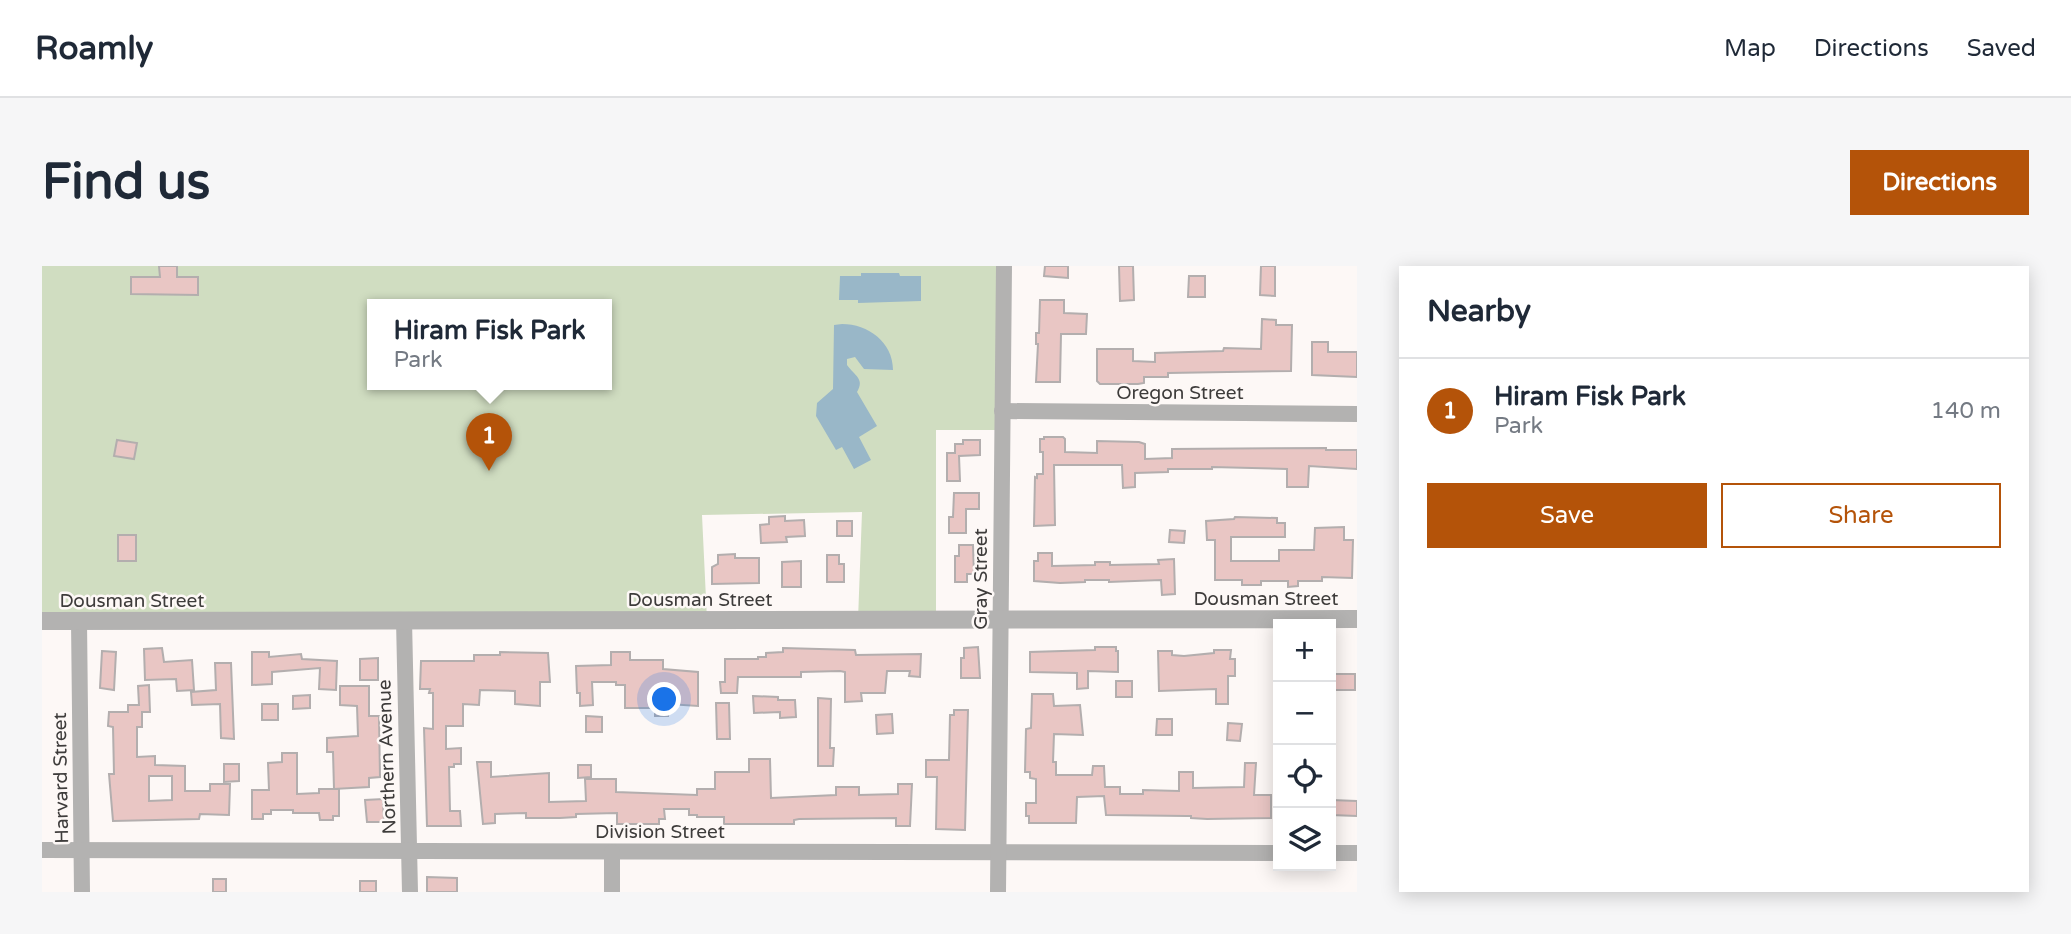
<!DOCTYPE html>
<html lang="en">
<head>
<meta charset="utf-8">
<style>
  :root { --surface:#fff; --page:#f6f6f7; --text:#1f2937; --muted:#747a83; --line:#e0e1e3; --accent:#b45309 }
  body { margin:0; font-family:"Varela Round",sans-serif; background:var(--page); color:var(--text) }
  .controls { position:absolute; right:21px; bottom:21px; display:grid; overflow:hidden; border-radius:0px; box-shadow:0 4px 18px #0003 }
  .controls button { width:63px; height:63px; display:grid; place-items:center; padding:0; border:0; border-bottom:2px solid var(--line); background:var(--surface); color:var(--text); font:35px sans-serif }
  .you { position:absolute; left:623px; top:434px; width:24px; height:24px; margin:-18px; border:5px solid #fff; border-radius:50%; background:#1a73e8; box-shadow:0 0 0 10px #1a73e833 }
  .badge { display:grid; place-items:center; width:46px; height:46px; border-radius:50%; background:var(--accent); color:#fff; font-size:23px; font-weight:700 }
  .pin { position:absolute; translate:-50% -58px; filter:drop-shadow(0 2px 4px #0008) }
  .pin::after { content:''; position:absolute; top:37px; width:24px; height:21px; background:inherit; clip-path:polygon(0 0,100% 0,50% 100%) }
  .popup { position:absolute; left:325px; top:33px; width:245px; height:91px; box-sizing:border-box; display:grid; place-content:center; border-radius:0px; background:var(--surface); filter:drop-shadow(0 2px 5px #0005); font-size:23px; white-space:nowrap; color:var(--muted) }
  .popup b { font-size:26px; color:var(--text) }
  .popup::after { content:''; position:absolute; left:50%; top:100%; margin-left:-14px; border:14px solid transparent; border-top-color:var(--surface) }
  .list { margin:0; padding:0; list-style:none }
  h2 { display:flex; justify-content:space-between; align-items:center; height:91px; margin:0; padding:0 28px; font-size:30px }
  h2 small { font-size:23px; font-weight:400; color:var(--muted) }
  .list li { display:grid; grid-template-columns:46px 1fr auto; gap:21px; align-items:center; box-sizing:border-box; height:105px; padding:0 28px; border-top:2px solid var(--line) }
  .list b { display:block; font-size:26px; white-space:nowrap }
  .list p { margin:0; font-size:23px; white-space:nowrap; color:var(--muted) }
  .list em { font-size:23px; font-style:normal; color:var(--muted) }
  .actions { display:flex; gap:14px; padding:21px 28px }
  .actions a { flex:1; padding:16px 0; border:2px solid var(--accent); border-radius:0px; text-align:center; font-size:24px; color:var(--accent) }
  .actions .main { background:var(--accent); color:#fff }
  .icon { flex:none; width:38px; height:38px; fill:none; stroke:currentColor; stroke-width:2; stroke-linecap:round; stroke-linejoin:round }
  .map { position:relative; flex:none; width:1315px; height:626px; overflow:hidden; border-radius:0px }
  header { display:flex; align-items:center; gap:42px; box-sizing:border-box; height:98px; padding:0 35px; background:var(--surface); border-bottom:2px solid var(--line) }
  header strong { font-size:33px }
  nav { display:flex; gap:38px; margin-inline-start:auto; font-size:24px }
  .intro { display:flex; align-items:center; justify-content:space-between; box-sizing:border-box; height:168px; padding:0 42px }
  h1 { margin:0; font-size:49px }
  .button { padding:18px 32px; border-radius:0px; background:var(--accent); color:#fff; font-size:24px; font-weight:700 }
  main { display:flex; gap:42px; padding:0 42px }
  aside { flex:1; background:var(--surface); border-radius:0px; box-shadow:0 4px 18px #0003 }
  .map>svg:first-child { display:block }
</style>
</head>
<body>
<header>
<strong>Roamly</strong>
<nav><a>Map</a><a>Directions</a><a>Saved</a></nav>
</header>
<div class="intro"><h1>Find us</h1><a class="button">Directions</a></div>
<main>
<div class="map">
<svg width="1315" height="626" viewBox="0 0 1315 626">
  <rect width="100%" height="100%" fill="#fdf8f6"/>
  <!-- green -->
  <path fill="#d0ddc1" fill-rule="evenodd" d="M 0,0 L 962,0 L 960,164 L 894,164 L 894,355 L 816,354 L 820,246 L 660,249 L 665,354 L 0,355 ZM 330,39 L 564,39 L 564,119 L 330,119 Z"/>
  <!-- water -->
  <g fill="#99b7c8">
    <path d="M 819,7 L 857,7 L 858,10 L 879,10 L 879,35 L 816,37 L 816,34 L 797,34 L 798,10 L 819,10 Z"/>
    <path d="M 800,58 C 826,58 851,76 851,104 L 822,103 L 813,91 L 805,93 L 805,99 C 813,110 823,113 815,126 L 835,160 L 817,171 L 829,194 L 812,203 L 800,181 L 794,184 L 774,150 L 775,137 L 791,123 L 792,59 Z"/>
  </g>
  <!-- building -->
  <g fill="#e9c6c4" stroke="#b3aeae" stroke-width="2" fill-rule="evenodd">
    <path d="M 117,0 L 135,0 L 135,11 L 156,11 L 156,29 L 89,28 L 89,11 L 118,11 Z"/>
    <path d="M 1003,0 L 1026,0 L 1026,12 L 1002,10 Z"/>
    <path d="M 1077,0 L 1091,0 L 1092,34 L 1078,35 Z"/>
    <path d="M 1219,0 L 1233,0 L 1233,30 L 1218,29 Z"/>
    <path d="M 1147,10 L 1163,10 L 1163,31 L 1146,31 Z"/>
    <path d="M 998,34 L 1022,34 L 1022,47 L 1045,48 L 1044,68 L 1019,68 L 1018,116 L 994,116 L 996,78 L 994,78 L 994,67 L 997,67 Z"/>
    <path d="M 1220,53 L 1234,54 L 1234,59 L 1250,59 L 1249,105 L 1126,107 L 1126,111 L 1102,111 L 1102,117 L 1096,118 L 1058,118 L 1055,115 L 1055,83 L 1091,83 L 1091,95 L 1113,96 L 1113,87 L 1181,85 L 1182,82 L 1219,83 Z"/>
    <path d="M 1270,76 L 1286,76 L 1286,86 L 1315,86 L 1315,111 L 1270,109 Z"/>
    <path d="M 1002,171 L 1021,171 L 1023,173 L 1023,186 L 1055,187 L 1055,175 L 1097,176 L 1103,178 L 1103,193 L 1130,192 L 1130,183 L 1284,182 L 1284,184 L 1315,184 L 1315,203 L 1267,200 L 1266,221 L 1245,221 L 1245,203 L 1170,201 L 1170,203 L 1126,203 L 1126,206 L 1093,207 L 1093,221 L 1081,222 L 1080,199 L 1012,199 L 1013,259 L 992,260 L 993,211 L 995,212 L 995,208 L 1001,208 L 1001,186 L 998,186 L 998,173 L 1002,173 Z"/>
    <path d="M 75,174 L 95,177 L 92,193 L 72,190 Z"/>
    <path d="M 921,174 L 938,174 L 938,189 L 917,190 L 918,215 L 905,215 L 905,187 L 913,187 L 913,178 L 921,178 Z"/>
    <path d="M 912,227 L 937,227 L 937,243 L 924,243 L 924,267 L 907,267 L 907,251 L 911,251 Z"/>
    <path d="M 743,250 L 743,255 L 762,254 L 763,270 L 744,271 L 745,276 L 719,277 L 718,259 L 727,258 L 727,251 Z"/>
    <path d="M 1193,251 L 1235,252 L 1235,257 L 1243,257 L 1243,271 L 1189,271 L 1189,295 L 1237,295 L 1237,284 L 1272,284 L 1273,262 L 1302,261 L 1302,274 L 1311,274 L 1310,312 L 1280,311 L 1280,315 L 1256,315 L 1256,320 L 1246,321 L 1246,315 L 1219,315 L 1219,319 L 1200,319 L 1200,314 L 1173,314 L 1173,274 L 1165,274 L 1164,255 L 1192,253 Z"/>
    <rect x="795" y="255" width="15" height="15"/>
    <path d="M 1128,264 L 1143,265 L 1142,277 L 1127,276 Z"/>
    <rect x="76" y="269" width="18" height="26"/>
    <path d="M 917,279 L 931,279 L 932,308 L 925,308 L 925,316 L 913,316 L 913,290 L 917,290 Z"/>
    <path d="M 996,287 L 1010,287 L 1010,300 L 1053,299 L 1053,296 L 1068,296 L 1068,299 L 1117,298 L 1116,294 L 1132,293 L 1133,328 L 1120,329 L 1119,314 L 1067,316 L 1067,314 L 1043,314 L 1043,316 L 1018,317 L 992,315 L 992,295 L 996,295 Z"/>
    <path d="M 693,288 L 693,292 L 717,292 L 717,317 L 670,318 L 670,301 L 676,298 L 676,289 Z"/>
    <path d="M 785,289 L 797,289 L 797,298 L 802,298 L 802,316 L 785,316 Z"/>
    <path d="M 759,295 L 759,321 L 740,321 L 740,296 Z"/>
    <path d="M 936,381 L 938,412 L 919,412 L 919,392 L 922,392 L 922,382 Z"/>
    <path d="M 1053,381 L 1074,381 L 1074,385 L 1076,385 L 1076,406 L 1046,405 L 1046,422 L 1035,423 L 1035,407 L 988,406 L 988,386 L 1053,384 Z"/>
    <path d="M 120,382 L 122,396 L 150,394 L 152,424 L 135,425 L 134,413 L 103,414 L 102,383 Z"/>
    <path d="M 741,382 L 813,384 L 814,389 L 879,388 L 878,411 L 867,410 L 868,405 L 845,405 L 843,427 L 819,427 L 820,435 L 803,436 L 803,406 L 798,405 L 759,406 L 759,411 L 696,411 L 695,427 L 679,427 L 678,416 L 683,416 L 683,393 L 716,393 L 716,391 L 724,391 L 724,387 L 741,386 Z"/>
    <path d="M 1172,384 L 1189,384 L 1188,393 L 1193,393 L 1193,410 L 1186,410 L 1186,438 L 1174,438 L 1174,423 L 1117,425 L 1116,385 L 1130,385 L 1130,389 L 1142,390 L 1172,387 Z"/>
    <path d="M 60,385 L 74,386 L 72,424 L 58,422 Z"/>
    <path d="M 210,386 L 227,386 L 227,391 L 259,388 L 260,393 L 295,395 L 294,424 L 277,423 L 278,402 L 230,406 L 230,418 L 210,419 Z"/>
    <path d="M 458,386 L 506,387 L 508,416 L 498,416 L 498,440 L 473,438 L 473,425 L 438,424 L 437,439 L 421,438 L 421,460 L 404,460 L 404,483 L 419,482 L 419,498 L 412,498 L 412,501 L 407,501 L 408,545 L 418,545 L 419,560 L 385,560 L 382,462 L 391,463 L 391,427 L 387,427 L 388,423 L 378,423 L 379,395 L 432,395 L 432,389 L 458,389 Z"/>
    <path d="M 569,386 L 588,386 L 588,394 L 621,394 L 621,403 L 656,406 L 656,440 L 626,438 L 626,450 L 613,450 L 613,442 L 583,442 L 583,419 L 574,419 L 574,416 L 550,416 L 551,439 L 538,440 L 538,427 L 535,427 L 534,400 L 569,399 Z"/>
    <path d="M 336,392 L 336,414 L 318,414 L 318,393 Z"/>
    <path d="M 173,397 L 189,397 L 192,473 L 179,472 L 178,438 L 150,439 L 149,426 L 174,424 Z"/>
    <rect x="1289" y="408" width="24" height="16"/>
    <rect x="1074" y="415" width="16" height="16"/>
    <path d="M 107,419 L 108,446 L 100,446 L 100,461 L 95,461 L 95,491 L 113,490 L 113,499 L 143,500 L 143,525 L 168,525 L 168,518 L 188,518 L 187,549 L 158,548 L 157,553 L 71,555 L 67,508 L 72,508 L 71,461 L 66,460 L 67,446 L 86,446 L 86,439 L 97,439 L 96,420 ZM 107,510 L 130,510 L 130,534 L 107,535 Z"/>
    <path d="M 298,420 L 327,420 L 327,450 L 337,450 L 338,511 L 327,512 L 327,521 L 292,523 L 291,486 L 285,486 L 285,472 L 316,470 L 315,440 L 298,439 Z"/>
    <path d="M 990,428 L 1011,428 L 1012,440 L 1038,439 L 1041,469 L 1012,468 L 1011,496 L 1014,496 L 1014,509 L 1050,509 L 1051,500 L 1062,500 L 1063,521 L 1078,521 L 1078,528 L 1101,528 L 1101,524 L 1137,525 L 1137,506 L 1151,506 L 1151,522 L 1202,521 L 1203,497 L 1214,497 L 1212,529 L 1229,529 L 1229,552 L 1165,553 L 1149,552 L 1149,550 L 1144,550 L 1064,549 L 1062,530 L 1035,531 L 1034,557 L 987,557 L 987,550 L 984,550 L 984,537 L 994,537 L 994,513 L 988,512 L 988,506 L 983,506 L 984,463 L 989,462 Z"/>
    <path d="M 268,429 L 268,442 L 251,443 L 251,430 Z"/>
    <path d="M 711,430 L 736,431 L 736,434 L 753,434 L 754,451 L 738,452 L 738,446 L 712,447 Z"/>
    <path d="M 776,432 L 789,433 L 788,482 L 792,482 L 791,500 L 776,500 Z"/>
    <path d="M 674,437 L 687,437 L 688,473 L 675,473 Z"/>
    <rect x="220" y="438" width="16" height="16"/>
    <path d="M 912,444 L 926,444 L 923,564 L 894,563 L 895,511 L 884,511 L 884,494 L 907,494 L 908,449 L 912,449 Z"/>
    <path d="M 850,448 L 851,467 L 835,468 L 834,449 Z"/>
    <path d="M 544,450 L 560,451 L 560,466 L 544,466 Z"/>
    <path d="M 1115,453 L 1130,453 L 1130,469 L 1114,469 Z"/>
    <path d="M 1186,457 L 1200,458 L 1198,475 L 1185,474 Z"/>
    <path d="M 240,487 L 255,487 L 255,528 L 277,527 L 277,523 L 297,523 L 297,550 L 291,550 L 291,554 L 278,554 L 277,547 L 251,547 L 251,544 L 229,544 L 229,548 L 221,548 L 221,553 L 210,553 L 210,524 L 227,524 L 226,497 L 240,496 Z"/>
    <path d="M 707,493 L 728,493 L 729,532 L 794,529 L 794,521 L 817,521 L 817,529 L 856,528 L 856,518 L 870,518 L 868,560 L 854,560 L 854,552 L 757,553 L 752,554 L 752,558 L 682,558 L 682,551 L 655,551 L 655,549 L 647,549 L 647,543 L 622,543 L 623,553 L 617,553 L 617,558 L 575,558 L 575,547 L 534,548 L 534,551 L 518,552 L 484,552 L 484,547 L 453,548 L 453,557 L 441,558 L 435,496 L 449,496 L 449,511 L 507,507 L 507,536 L 544,535 L 543,513 L 574,513 L 574,526 L 655,529 L 655,523 L 673,523 L 673,506 L 707,506 Z"/>
    <path d="M 182,498 L 197,498 L 197,515 L 182,516 Z"/>
    <path d="M 536,499 L 549,499 L 549,511 L 536,512 Z"/>
    <path d="M 341,533 L 342,556 L 325,556 L 323,534 Z"/>
    <path d="M 1289,534 L 1315,535 L 1315,550 L 1289,549 Z"/>
    <path d="M 385,611 L 415,612 L 415,626 L 385,626 Z"/>
    <rect x="171" y="613" width="13" height="13"/>
    <rect x="318" y="615" width="16" height="11"/>
  </g>
  <g fill="none" stroke-linecap="round" stroke-linejoin="round">
    <!-- minor -->
    <g stroke="#b3b2b1" stroke-width="16">
      <path d="M 960,145 L 1315,148"/>
      <path d="M 362,354 L 368,626"/>
      <path d="M 37,355 L 40,626"/>
      <path d="M 0,584 L 1236,587"/>
      <path d="M 570,586 L 570,626"/>
      <path d="M 1289,587 L 1315,587"/>
      <path d="M 956,626 L 962,0"/>
    </g>
    <!-- tertiary -->
    <path stroke="#b3b2b1" stroke-width="18" d="M 0,355 L 1315,353"/>
  </g>
  <g text-anchor="middle" stroke-width="5" stroke-linejoin="round" paint-order="stroke">
    <!-- street labels -->
    <g font-size="19" fill="#3e3c3b" stroke="#fdf8f6">
      <text x="1138" y="133">Oregon Street</text>
      <text transform="translate(938 313) rotate(-90)" y="7">Gray Street</text>
      <text x="1224" y="339">Dousman Street</text>
      <text x="658" y="340">Dousman Street</text>
      <text x="90" y="341">Dousman Street</text>
      <text transform="translate(344 491) rotate(-92)" y="7">Northern Avenue</text>
      <text transform="translate(18 512) rotate(-91)" y="7">Harvard Street</text>
      <text x="618" y="572">Division Street</text>
    </g>
  </g>
</svg>
<div class="controls">
<button>+</button>
<button>−</button>
<button><svg class="icon" aria-label="locate" viewBox="0 0 24 24"><circle cx="12" cy="12" r="6"/><path d="M12 2v4M12 18v4M2 12h4M18 12h4"/></svg></button>
<button><svg class="icon" aria-label="layers" viewBox="0 0 24 24"><path d="M12 4l9 5-9 5-9-5zM3 14l9 5 9-5"/></svg></button>
</div>
<div class="you"></div>
<div class="pin badge" style="left:447px;top:205px">1</div>
<div class="popup"><b>Hiram Fisk Park</b>Park</div>
</div>
<aside>
<h2>Nearby<small></small></h2>
<ul class="list">
<li><span class="badge">1</span><div><b>Hiram Fisk Park</b><p>Park</p></div><em>140 m</em></li>
</ul>
<div class="actions"><a class="main">Save</a><a>Share</a></div>
</aside>
</main>
</body>
</html>
